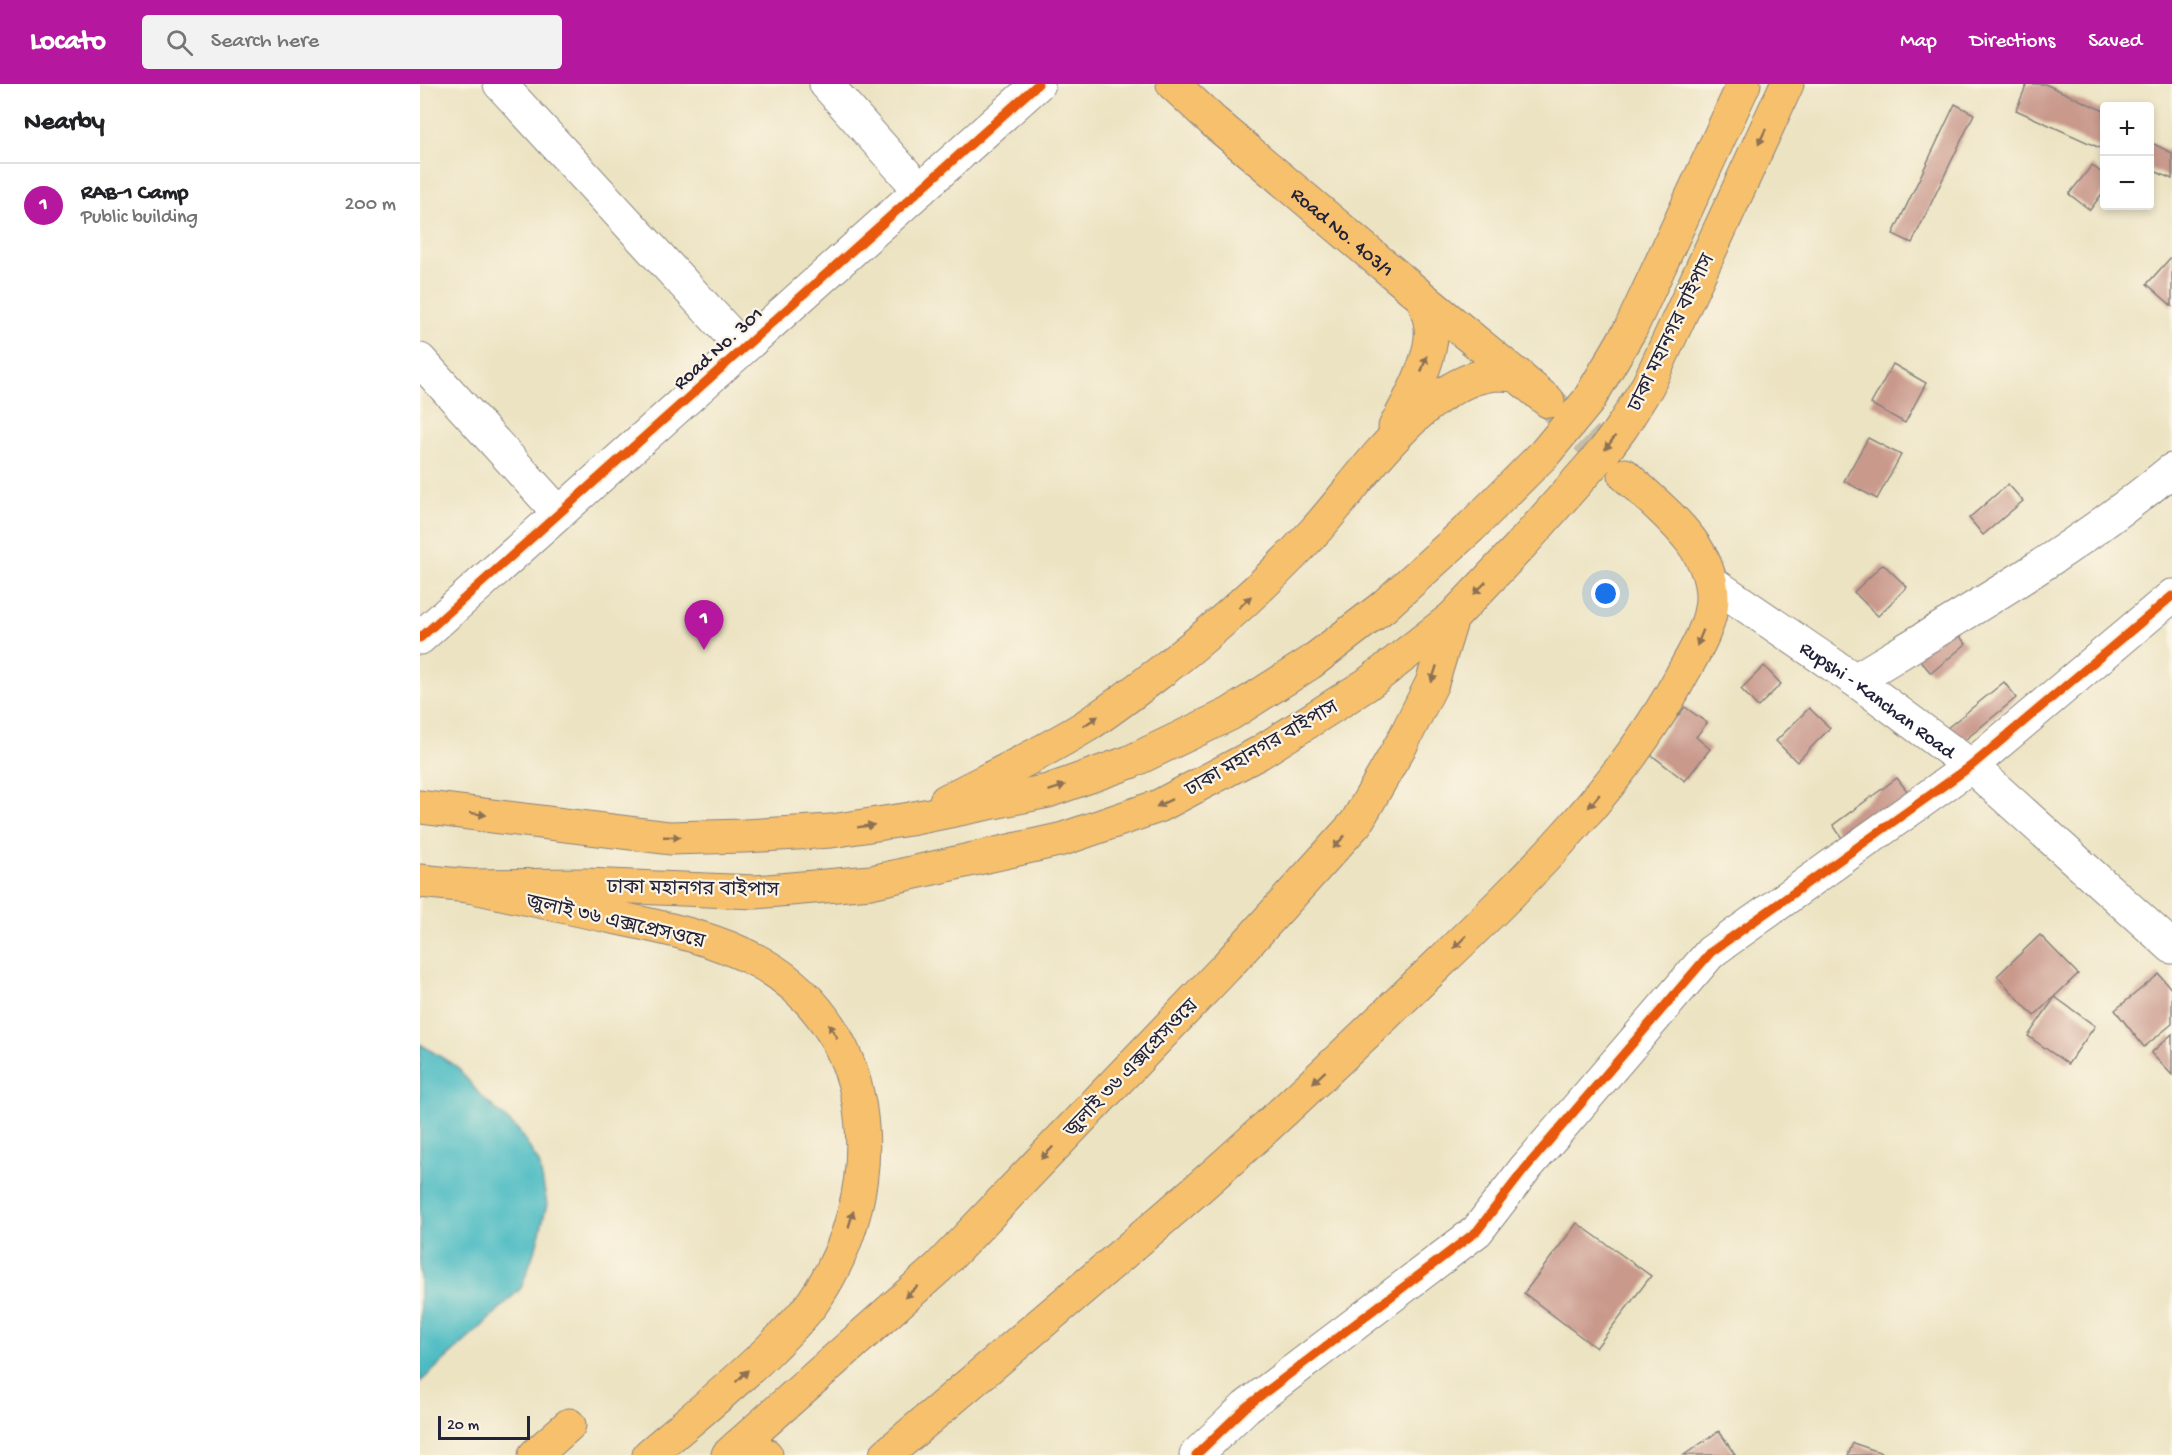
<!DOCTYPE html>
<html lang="en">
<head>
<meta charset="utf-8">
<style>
  :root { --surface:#fff; --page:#f2f2f2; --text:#202124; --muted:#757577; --line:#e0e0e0; --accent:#b5179e }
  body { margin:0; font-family:"Gochi Hand","Noto Sans Bengali",sans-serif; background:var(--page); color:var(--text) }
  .controls { position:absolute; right:18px; top:18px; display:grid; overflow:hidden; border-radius:6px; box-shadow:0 3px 9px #0003 }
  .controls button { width:54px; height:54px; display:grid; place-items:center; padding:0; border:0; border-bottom:2px solid var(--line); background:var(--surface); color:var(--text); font:30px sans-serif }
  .scale { position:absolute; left:18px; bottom:15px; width:92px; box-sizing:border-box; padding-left:6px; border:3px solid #22223b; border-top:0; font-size:16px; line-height:21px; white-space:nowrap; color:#22223b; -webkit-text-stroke:4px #fcf5e5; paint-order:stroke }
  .you { position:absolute; left:1186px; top:510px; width:21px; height:21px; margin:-15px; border:4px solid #fff; border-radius:50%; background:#1a73e8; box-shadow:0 0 0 9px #1a73e833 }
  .badge { display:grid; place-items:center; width:39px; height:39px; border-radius:50%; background:var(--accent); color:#fff; font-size:20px; font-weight:700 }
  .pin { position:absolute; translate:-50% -50px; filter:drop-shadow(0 2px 3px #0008) }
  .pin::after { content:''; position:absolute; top:32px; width:21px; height:18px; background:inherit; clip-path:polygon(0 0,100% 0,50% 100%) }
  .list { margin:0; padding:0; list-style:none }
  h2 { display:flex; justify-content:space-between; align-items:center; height:78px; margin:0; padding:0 24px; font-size:26px }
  h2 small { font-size:20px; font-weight:400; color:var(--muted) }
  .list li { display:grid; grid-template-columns:39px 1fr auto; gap:18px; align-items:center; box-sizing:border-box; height:84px; padding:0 24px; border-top:2px solid var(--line) }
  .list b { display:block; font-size:22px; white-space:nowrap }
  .list p { margin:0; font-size:20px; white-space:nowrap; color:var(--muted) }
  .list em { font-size:20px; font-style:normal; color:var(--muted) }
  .icon { flex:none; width:33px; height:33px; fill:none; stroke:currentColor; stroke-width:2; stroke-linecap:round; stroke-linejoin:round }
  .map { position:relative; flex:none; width:1752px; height:1371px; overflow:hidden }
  header { display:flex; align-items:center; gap:36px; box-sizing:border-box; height:84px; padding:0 30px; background:var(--accent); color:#fff }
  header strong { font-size:28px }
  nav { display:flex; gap:33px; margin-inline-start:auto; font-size:21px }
  .search { width:420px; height:54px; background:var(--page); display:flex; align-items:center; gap:15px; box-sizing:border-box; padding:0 21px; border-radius:6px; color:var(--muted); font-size:22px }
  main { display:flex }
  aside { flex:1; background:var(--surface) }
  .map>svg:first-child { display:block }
</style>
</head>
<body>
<header>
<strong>Locato</strong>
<div class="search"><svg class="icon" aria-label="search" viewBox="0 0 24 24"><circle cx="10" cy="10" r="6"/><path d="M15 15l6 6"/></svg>Search here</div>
<nav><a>Map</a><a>Directions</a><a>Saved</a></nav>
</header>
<main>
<aside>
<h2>Nearby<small></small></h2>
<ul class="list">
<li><span class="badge">1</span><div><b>RAB-1 Camp</b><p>Public building</p></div><em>200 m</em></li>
</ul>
</aside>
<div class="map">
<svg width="1752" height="1371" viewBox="0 0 1752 1371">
  <rect width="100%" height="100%" fill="#fcf5e5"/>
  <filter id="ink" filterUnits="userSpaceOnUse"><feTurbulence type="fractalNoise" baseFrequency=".0167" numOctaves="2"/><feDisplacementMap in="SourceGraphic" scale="12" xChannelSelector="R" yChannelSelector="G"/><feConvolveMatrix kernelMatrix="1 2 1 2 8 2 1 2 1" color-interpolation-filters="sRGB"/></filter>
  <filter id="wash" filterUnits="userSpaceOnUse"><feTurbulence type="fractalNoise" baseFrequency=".008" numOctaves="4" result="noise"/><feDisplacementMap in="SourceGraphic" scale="24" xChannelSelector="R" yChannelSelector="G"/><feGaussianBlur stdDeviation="1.35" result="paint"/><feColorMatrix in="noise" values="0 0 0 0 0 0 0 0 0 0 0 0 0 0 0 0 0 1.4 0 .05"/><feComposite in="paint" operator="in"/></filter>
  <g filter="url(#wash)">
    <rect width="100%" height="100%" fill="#ece3c2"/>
    <!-- water -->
    <path fill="#4cbbc3" stroke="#376e7f" stroke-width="1.5" d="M 0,960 L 37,983 L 60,1011 L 98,1046 L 119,1079 L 127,1120 L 117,1160 L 101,1204 L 61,1243 L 0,1298 Z"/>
    <g id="blocks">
      <!-- building -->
      <g fill="#c9998c">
        <path d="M 1607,0 L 1625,0 L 1684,27 L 1684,60 L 1682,65 L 1596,26 Z"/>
        <path d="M 1535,20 L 1554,30 L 1492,159 L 1473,150 Z"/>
        <path d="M 1730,58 L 1752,69 L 1752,95 L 1730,85 Z"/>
        <path d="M 1672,81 L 1684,91 L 1684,107 L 1670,126 L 1649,110 Z"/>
        <path d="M 1752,172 L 1752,222 L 1727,200 Z"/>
        <path d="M 1473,280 L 1506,299 L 1485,339 L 1451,320 Z"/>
        <path d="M 1448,354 L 1481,371 L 1457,415 L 1424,397 Z"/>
        <path d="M 1588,400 L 1603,417 L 1563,451 L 1549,434 Z"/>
        <path d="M 1463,480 L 1487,503 L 1458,532 L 1434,508 Z"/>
        <path d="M 1530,541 L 1546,560 L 1511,589 L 1495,570 Z"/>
        <path d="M 1344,582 L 1361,600 L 1338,623 L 1321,605 Z"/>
        <path d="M 1584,598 L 1596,614 L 1534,665 L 1521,649 Z"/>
        <path d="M 1265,623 L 1287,639 L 1276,653 L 1290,665 L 1265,697 L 1229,669 Z"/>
        <path d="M 1389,624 L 1410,644 L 1377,678 L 1356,657 Z"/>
        <path d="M 1477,694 L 1494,716 L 1428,763 L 1413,741 Z"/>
        <path d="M 1620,851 L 1658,890 L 1614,932 L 1577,892 Z"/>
        <path d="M 1739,890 L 1752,906 L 1752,940 L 1724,963 L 1695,926 Z"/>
        <path d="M 1635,913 L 1675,942 L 1648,980 L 1608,952 Z"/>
        <path d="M 1752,950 L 1752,991 L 1731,969 Z"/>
        <path d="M 1157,1139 L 1231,1192 L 1176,1264 L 1104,1209 Z"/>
        <path d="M 1299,1347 L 1315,1371 L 1264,1371 Z"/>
        <path d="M 1433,1359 L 1468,1371 L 1428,1371 Z"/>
      </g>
    </g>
  </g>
  <g filter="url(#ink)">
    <use href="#blocks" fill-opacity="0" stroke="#87827e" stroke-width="1.5"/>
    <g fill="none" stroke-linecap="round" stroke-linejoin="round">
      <!-- primary-tunnel -->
      <path stroke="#c4bca7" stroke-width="33" stroke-dasharray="33 16" stroke-linecap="butt" d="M 1131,319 L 1203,390"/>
      <!-- minor casing -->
      <g stroke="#87827e" stroke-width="35">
        <g id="minor">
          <path d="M 80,0 L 323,264"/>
          <path d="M 406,0 L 500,106"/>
          <path d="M 0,276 L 139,429"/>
          <path d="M 0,554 L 618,0"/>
          <path d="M 776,1371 L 826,1323 L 1057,1147 L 1104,1086 L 1291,868 L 1551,682 L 1752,512"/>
        </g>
      </g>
      <!-- tertiary casing -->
      <g stroke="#87827e" stroke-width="35">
        <g id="tertiary">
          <path id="s1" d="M 1291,498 L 1435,596 L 1551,682 L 1752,863"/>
          <path d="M 1435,596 C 1543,531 1654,467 1752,386"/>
        </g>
      </g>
      <!-- primary casing -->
      <g stroke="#87827e" stroke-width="35">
        <g id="primary">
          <path d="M 318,1362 L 346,1371"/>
          <path d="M 115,1371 L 149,1341"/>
          <path d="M 466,1371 C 580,1273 696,1178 808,1078 C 874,1019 938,957 1002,896 C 1099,802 1202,706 1265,585 C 1277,564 1291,540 1292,515 C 1293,462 1240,425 1205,391"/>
        </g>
      </g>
      <!-- trunk casing -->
      <g stroke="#87827e" stroke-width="35">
        <g id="trunk">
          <path id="s2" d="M 753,0 L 794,38 L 1004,215 L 1128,317"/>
          <path d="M 975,343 C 989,317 1014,273 1011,243 C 1010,234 1006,224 1004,215"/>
          <path d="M 526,717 C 572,693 621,670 666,642 C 692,625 718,605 743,586 C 797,544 848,498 894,448 C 939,399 1004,296 1075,290 C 1083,290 1091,291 1098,291"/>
          <path d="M 0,723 L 250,754 L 324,752 L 411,747 L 490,735 L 628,707 L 710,678 L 810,630 L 890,579 L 963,523 L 1051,443 L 1125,369 L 1168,317 L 1211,244 L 1324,0"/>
          <path d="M 0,797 L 49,802 L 165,801 L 335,808 L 451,798 L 643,755 L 739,722 L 839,669 L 946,601 L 1032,534 L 1103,459 L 1185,366 L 1202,343 L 1228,301 L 1367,0"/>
        </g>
      </g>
      <!-- motorway casing -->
      <g stroke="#87827e" stroke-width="35">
        <g id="motorway">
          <path d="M 49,802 C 96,812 142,822 188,832 C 241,843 294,853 341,879 C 464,949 468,1111 393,1218 C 381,1235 365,1250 350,1265 C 312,1303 270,1336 229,1371"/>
          <path d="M 308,1371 L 519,1183 L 806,883 L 936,739 L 982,659 L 1012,599 L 1032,534"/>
        </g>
      </g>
      <!-- minor -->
      <use href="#minor" stroke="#fff" stroke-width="33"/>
      <!-- tertiary -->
      <use href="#tertiary" stroke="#fff" stroke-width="33"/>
      <!-- primary -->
      <use href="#primary" stroke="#f7c06c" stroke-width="33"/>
      <!-- trunk -->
      <use href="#trunk" stroke="#f7c06c" stroke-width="33"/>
      <!-- motorway -->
      <use href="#motorway" stroke="#f7c06c" stroke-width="33"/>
      <!-- cycleway casing -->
      <g stroke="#fcf5e5" stroke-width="13">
        <g id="cycleway">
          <path d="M 0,554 L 618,0"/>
          <path d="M 776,1371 L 826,1323 L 1057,1147 L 1104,1086 L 1291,868 L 1551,682 L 1752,512"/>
        </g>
      </g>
      <!-- cycleway -->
      <use href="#cycleway" stroke="#e8590c" stroke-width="9"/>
    </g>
    <!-- one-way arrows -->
    <defs><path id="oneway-solid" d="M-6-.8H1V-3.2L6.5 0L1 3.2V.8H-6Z" transform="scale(1.5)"/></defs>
    <g fill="#8c7154">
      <use href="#oneway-solid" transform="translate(1342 53) rotate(115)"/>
      <use href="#oneway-solid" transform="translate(1004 280) rotate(-71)"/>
      <use href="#oneway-solid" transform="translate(1190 359) rotate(127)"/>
      <use href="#oneway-solid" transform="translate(1060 504) rotate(134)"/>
      <use href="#oneway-solid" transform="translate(825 518) rotate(-44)"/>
      <use href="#oneway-solid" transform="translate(1280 554) rotate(112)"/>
      <use href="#oneway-solid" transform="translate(1014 590) rotate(108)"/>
      <use href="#oneway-solid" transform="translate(671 637) rotate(-34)"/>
      <use href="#oneway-solid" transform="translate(637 704) rotate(-19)"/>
      <use href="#oneway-solid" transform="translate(1174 717) rotate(130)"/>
      <use href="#oneway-solid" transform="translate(744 719) rotate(154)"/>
      <use href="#oneway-solid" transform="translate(58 730) rotate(7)"/>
      <use href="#oneway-solid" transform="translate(446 742) rotate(-9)"/>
      <use href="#oneway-solid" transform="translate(252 753) rotate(2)"/>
      <use href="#oneway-solid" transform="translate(919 758) rotate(132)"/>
      <use href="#oneway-solid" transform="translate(1040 858) rotate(135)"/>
      <use href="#oneway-solid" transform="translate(413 947) rotate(-121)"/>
      <use href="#oneway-solid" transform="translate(899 993) rotate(137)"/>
      <use href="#oneway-solid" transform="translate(627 1069) rotate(134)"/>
      <use href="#oneway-solid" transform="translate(431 1135) rotate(-73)"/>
      <use href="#oneway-solid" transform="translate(491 1208) rotate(138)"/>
      <use href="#oneway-solid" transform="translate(322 1292) rotate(-44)"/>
    </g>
  </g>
  <g text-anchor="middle" stroke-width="4.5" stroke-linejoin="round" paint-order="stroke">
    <!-- street labels -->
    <g font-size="20" fill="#22223b" stroke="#fcf5e5">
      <text dy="7" stroke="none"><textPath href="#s2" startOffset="225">Road No. 403/1</textPath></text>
      <text transform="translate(1250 248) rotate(-64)" y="7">ঢাকা মহানগর বাইপাস</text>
      <text transform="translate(297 263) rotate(-42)" y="7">Road No. 301</text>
      <text dy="7" stroke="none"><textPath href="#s1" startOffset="204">Rupshi - Kanchan Road</textPath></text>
      <text transform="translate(841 663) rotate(-30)" y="7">ঢাকা মহানগর বাইপাস</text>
      <text transform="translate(273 803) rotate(1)" y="7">ঢাকা মহানগর বাইপাস</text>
      <text transform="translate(196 836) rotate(13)" y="7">জুলাই ৩৬ এক্সপ্রেসওয়ে</text>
      <text transform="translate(710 983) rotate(-46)" y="7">জুলাই ৩৬ এক্সপ্রেসওয়ে</text>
    </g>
  </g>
</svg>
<div class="controls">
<button>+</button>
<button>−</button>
</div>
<div class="scale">20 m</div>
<div class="you"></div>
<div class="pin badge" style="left:284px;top:566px">1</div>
</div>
</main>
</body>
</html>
